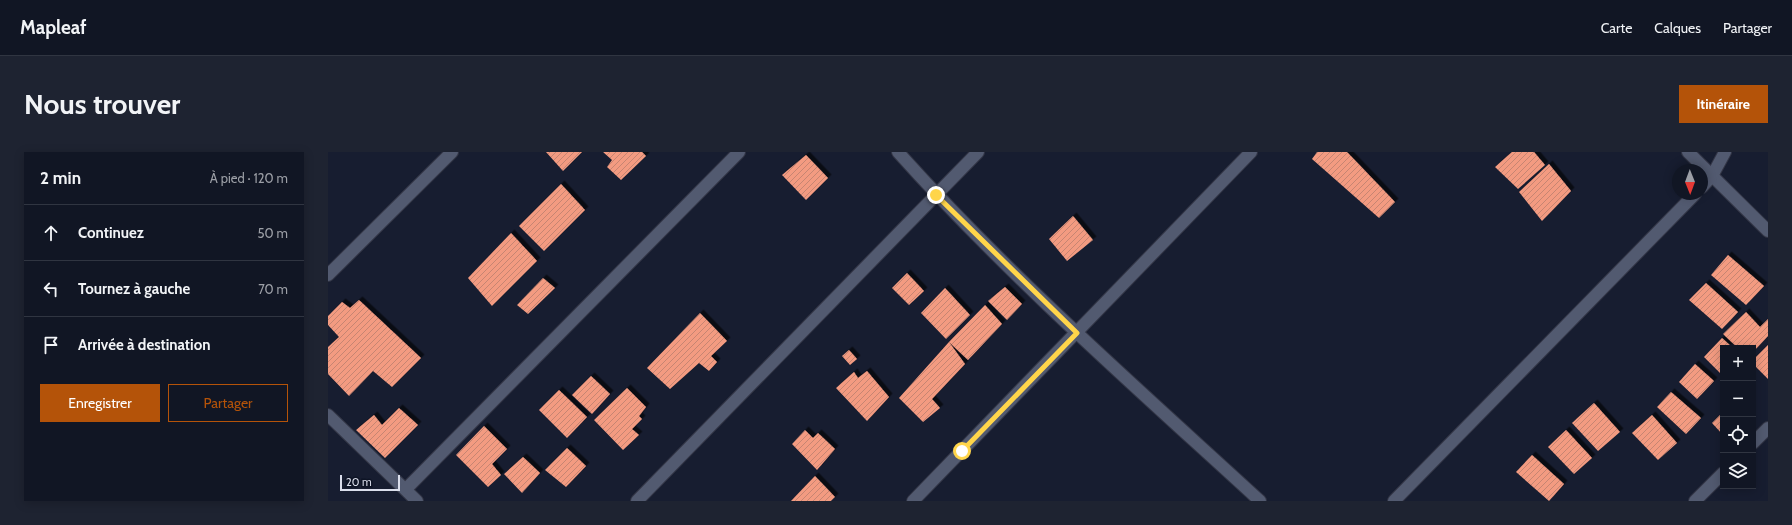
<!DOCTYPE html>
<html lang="fr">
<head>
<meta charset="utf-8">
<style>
  :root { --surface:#111624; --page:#1e2331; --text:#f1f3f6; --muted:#9c9fa6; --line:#303541; --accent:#b45309 }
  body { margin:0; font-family:Cabin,sans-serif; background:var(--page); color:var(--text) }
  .controls { position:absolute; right:12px; bottom:12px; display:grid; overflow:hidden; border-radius:0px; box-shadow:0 2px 10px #0003 }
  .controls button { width:36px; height:36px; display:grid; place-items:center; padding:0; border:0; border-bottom:1px solid var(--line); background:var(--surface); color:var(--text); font:20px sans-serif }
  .compass { position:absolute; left:1344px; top:12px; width:36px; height:36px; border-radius:50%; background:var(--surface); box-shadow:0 2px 10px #0003; rotate:179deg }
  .scale { position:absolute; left:12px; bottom:10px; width:60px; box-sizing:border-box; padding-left:4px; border:2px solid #dadeeb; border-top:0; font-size:11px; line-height:14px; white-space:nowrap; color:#dadeeb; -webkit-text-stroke:3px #0e1425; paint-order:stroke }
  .stop { position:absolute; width:12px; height:12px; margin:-9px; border:3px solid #ffd54a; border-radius:50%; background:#fff }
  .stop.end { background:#ffd54a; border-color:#fff; box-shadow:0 1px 4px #0008 }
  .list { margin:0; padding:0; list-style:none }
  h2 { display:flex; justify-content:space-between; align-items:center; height:52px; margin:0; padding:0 16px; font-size:17px }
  h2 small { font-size:13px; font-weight:400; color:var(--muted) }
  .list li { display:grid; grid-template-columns:26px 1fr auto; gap:12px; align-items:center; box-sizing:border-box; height:56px; padding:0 16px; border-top:1px solid var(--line) }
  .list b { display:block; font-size:15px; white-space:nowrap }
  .list em { font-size:13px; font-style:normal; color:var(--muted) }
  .actions { display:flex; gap:8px; padding:12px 16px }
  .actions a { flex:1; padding:9px 0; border:1px solid var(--accent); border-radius:0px; text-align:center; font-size:14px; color:var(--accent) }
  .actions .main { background:var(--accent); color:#fff }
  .icon { flex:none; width:22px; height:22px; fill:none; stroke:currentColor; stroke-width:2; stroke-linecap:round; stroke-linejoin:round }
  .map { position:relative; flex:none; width:1440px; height:349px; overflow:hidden; border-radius:0px }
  header { display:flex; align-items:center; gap:24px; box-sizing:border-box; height:56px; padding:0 20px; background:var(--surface); border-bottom:1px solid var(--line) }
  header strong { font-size:19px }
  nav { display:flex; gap:22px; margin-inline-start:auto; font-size:14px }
  .intro { display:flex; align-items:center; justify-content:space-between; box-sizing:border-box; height:96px; padding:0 24px }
  h1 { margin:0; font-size:28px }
  .button { padding:10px 18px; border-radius:0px; background:var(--accent); color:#fff; font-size:14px; font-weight:700 }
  main { display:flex; gap:24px; padding:0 24px }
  aside { flex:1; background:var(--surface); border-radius:0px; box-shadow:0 2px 10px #0003 }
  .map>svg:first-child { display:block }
</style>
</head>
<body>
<header>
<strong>Mapleaf</strong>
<nav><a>Carte</a><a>Calques</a><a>Partager</a></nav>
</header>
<div class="intro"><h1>Nous trouver</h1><a class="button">Itinéraire</a></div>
<main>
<aside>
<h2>2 min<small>À pied · 120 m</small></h2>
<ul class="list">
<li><svg class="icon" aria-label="ahead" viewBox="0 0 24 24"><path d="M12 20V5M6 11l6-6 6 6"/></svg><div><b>Continuez</b></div><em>50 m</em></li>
<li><svg class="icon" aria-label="left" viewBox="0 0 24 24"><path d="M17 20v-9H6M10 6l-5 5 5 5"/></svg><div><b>Tournez à gauche</b></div><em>70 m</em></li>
<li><svg class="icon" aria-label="arrive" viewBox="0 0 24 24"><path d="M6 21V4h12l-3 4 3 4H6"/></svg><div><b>Arrivée à destination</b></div></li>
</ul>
<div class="actions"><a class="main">Enregistrer</a><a>Partager</a></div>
</aside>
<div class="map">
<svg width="1440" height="349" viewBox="0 0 1440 349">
  <defs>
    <pattern id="building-hatch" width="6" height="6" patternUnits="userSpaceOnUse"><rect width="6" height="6" fill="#f39b81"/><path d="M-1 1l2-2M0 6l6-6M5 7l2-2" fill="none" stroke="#c68572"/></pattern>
    <filter id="shadow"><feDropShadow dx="3.5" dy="-3.5" stdDeviation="0" flood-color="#0009"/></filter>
  </defs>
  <rect width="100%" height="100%" fill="#171d30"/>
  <!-- building -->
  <g fill="url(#building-hatch)" filter="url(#shadow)">
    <path d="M 218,0 L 254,0 L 235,19 Z"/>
    <path d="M 275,0 L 314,0 L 318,4 L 293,28 L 279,15 L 284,8 Z"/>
    <path d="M 989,0 L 1019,0 L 1067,50 L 1051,66 L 984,7 Z"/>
    <path d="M 1184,0 L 1206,0 L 1217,13 L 1190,37 L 1167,15 Z"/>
    <path d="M 478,3 L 500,26 L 478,48 L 454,23 Z"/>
    <path d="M 1221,12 L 1243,39 L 1214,69 L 1191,40 Z"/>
    <path d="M 233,32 L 257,58 L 216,99 L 191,74 Z"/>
    <path d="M 745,64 L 765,88 L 739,109 L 721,87 Z"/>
    <path d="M 183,81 L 209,109 L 164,154 L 140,126 Z"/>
    <path d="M 1400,103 L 1436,134 L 1418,153 L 1383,123 Z"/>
    <path d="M 579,121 L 596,139 L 581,153 L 564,136 Z"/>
    <path d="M 215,126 L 227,136 L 200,162 L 189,153 Z"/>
    <path d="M 1378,131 L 1410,160 L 1394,177 L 1361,148 Z"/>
    <path d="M 677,135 L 694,152 L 679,168 L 660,149 Z"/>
    <path d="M 617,136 L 642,163 L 618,187 L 593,161 Z"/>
    <path d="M 31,148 L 93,206 L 64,235 L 45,219 L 21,244 L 0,222 L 0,195 L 11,185 L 0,173 L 0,164 L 14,150 L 22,156 Z"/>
    <path d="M 657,153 L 674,172 L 640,208 L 621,190 L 637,212 L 604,247 L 612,256 L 595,270 L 571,246 L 621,190 Z"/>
    <path d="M 1418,160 L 1432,175 L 1440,167 L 1440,184 L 1425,200 L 1425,196 L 1410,196 L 1395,182 Z"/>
    <path d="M 372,161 L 399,189 L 383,204 L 389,210 L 381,219 L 371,211 L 342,237 L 319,216 Z"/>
    <path d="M 1394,186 L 1405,196 L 1395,196 L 1395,220 L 1393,222 L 1376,205 Z"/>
    <path d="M 1440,193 L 1440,227 L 1425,212 L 1425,208 Z"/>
    <path d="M 521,198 L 529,207 L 522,213 L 514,204 Z"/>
    <path d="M 1367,212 L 1386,229 L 1369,247 L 1351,230 Z"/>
    <path d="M 539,219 L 561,245 L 539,269 L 508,236 L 526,220 L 530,226 Z"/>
    <path d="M 263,224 L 282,242 L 264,262 L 244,243 Z"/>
    <path d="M 299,236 L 318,255 L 311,264 L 314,267 L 304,277 L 311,283 L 295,298 L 266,268 Z"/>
    <path d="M 231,238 L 259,265 L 239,286 L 211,258 Z"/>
    <path d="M 1343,240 L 1373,266 L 1358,282 L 1329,255 Z"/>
    <path d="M 1266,251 L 1292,280 L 1270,299 L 1244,271 Z"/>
    <path d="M 71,256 L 90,273 L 57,306 L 28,278 L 46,263 L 54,273 Z"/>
    <path d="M 1394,261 L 1395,262 L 1395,283 L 1384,271 Z"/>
    <path d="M 1324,263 L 1349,291 L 1330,308 L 1304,281 Z"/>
    <path d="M 156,274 L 179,297 L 164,312 L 173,323 L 160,335 L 128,303 Z"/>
    <path d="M 477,278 L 485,286 L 490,281 L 507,297 L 489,318 L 464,292 Z"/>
    <path d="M 1238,278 L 1264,306 L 1246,322 L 1220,295 Z"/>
    <path d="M 239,296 L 258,314 L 238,335 L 217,318 Z"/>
    <path d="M 1204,303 L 1236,332 L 1221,349 L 1188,320 Z"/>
    <path d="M 195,305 L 212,321 L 194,341 L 176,322 Z"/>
    <path d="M 487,324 L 507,345 L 503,349 L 463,349 Z"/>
  </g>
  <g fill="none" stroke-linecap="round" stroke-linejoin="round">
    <!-- minor casing -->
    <g stroke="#333646" stroke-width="14">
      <g id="minor">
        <path d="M 570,0 C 682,125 809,236 932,349"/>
        <path d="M 1360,0 L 1440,79"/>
        <path d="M 1374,35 L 1384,24 L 1397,0"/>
        <path d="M 0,123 L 124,0"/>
        <path d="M 0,263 L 89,349"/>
        <path d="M 1425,291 L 1440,276"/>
        <path d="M 78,337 L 411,0"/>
        <path d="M 309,349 L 650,0"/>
        <path d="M 585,349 L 923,0"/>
        <path d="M 1066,349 L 1367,42"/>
        <path d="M 1367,349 L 1395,321"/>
      </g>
    </g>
    <!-- minor -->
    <use href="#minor" stroke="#525a70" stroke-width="12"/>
  </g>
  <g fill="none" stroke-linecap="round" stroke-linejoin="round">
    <!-- route -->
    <path stroke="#ffd54a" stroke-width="5" d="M 608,43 L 749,181 L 634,299"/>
  </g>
</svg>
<div class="controls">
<button>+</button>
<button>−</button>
<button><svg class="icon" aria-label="locate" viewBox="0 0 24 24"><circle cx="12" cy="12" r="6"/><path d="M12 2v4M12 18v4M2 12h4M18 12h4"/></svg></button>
<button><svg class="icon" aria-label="layers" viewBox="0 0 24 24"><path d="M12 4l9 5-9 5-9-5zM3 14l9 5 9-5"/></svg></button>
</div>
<svg class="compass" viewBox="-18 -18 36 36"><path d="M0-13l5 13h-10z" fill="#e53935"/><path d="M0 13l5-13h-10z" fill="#9c9fa6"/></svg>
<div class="scale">20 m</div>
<div class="stop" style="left:634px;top:299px"></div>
<div class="stop end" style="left:608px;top:43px"></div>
</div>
</main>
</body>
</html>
